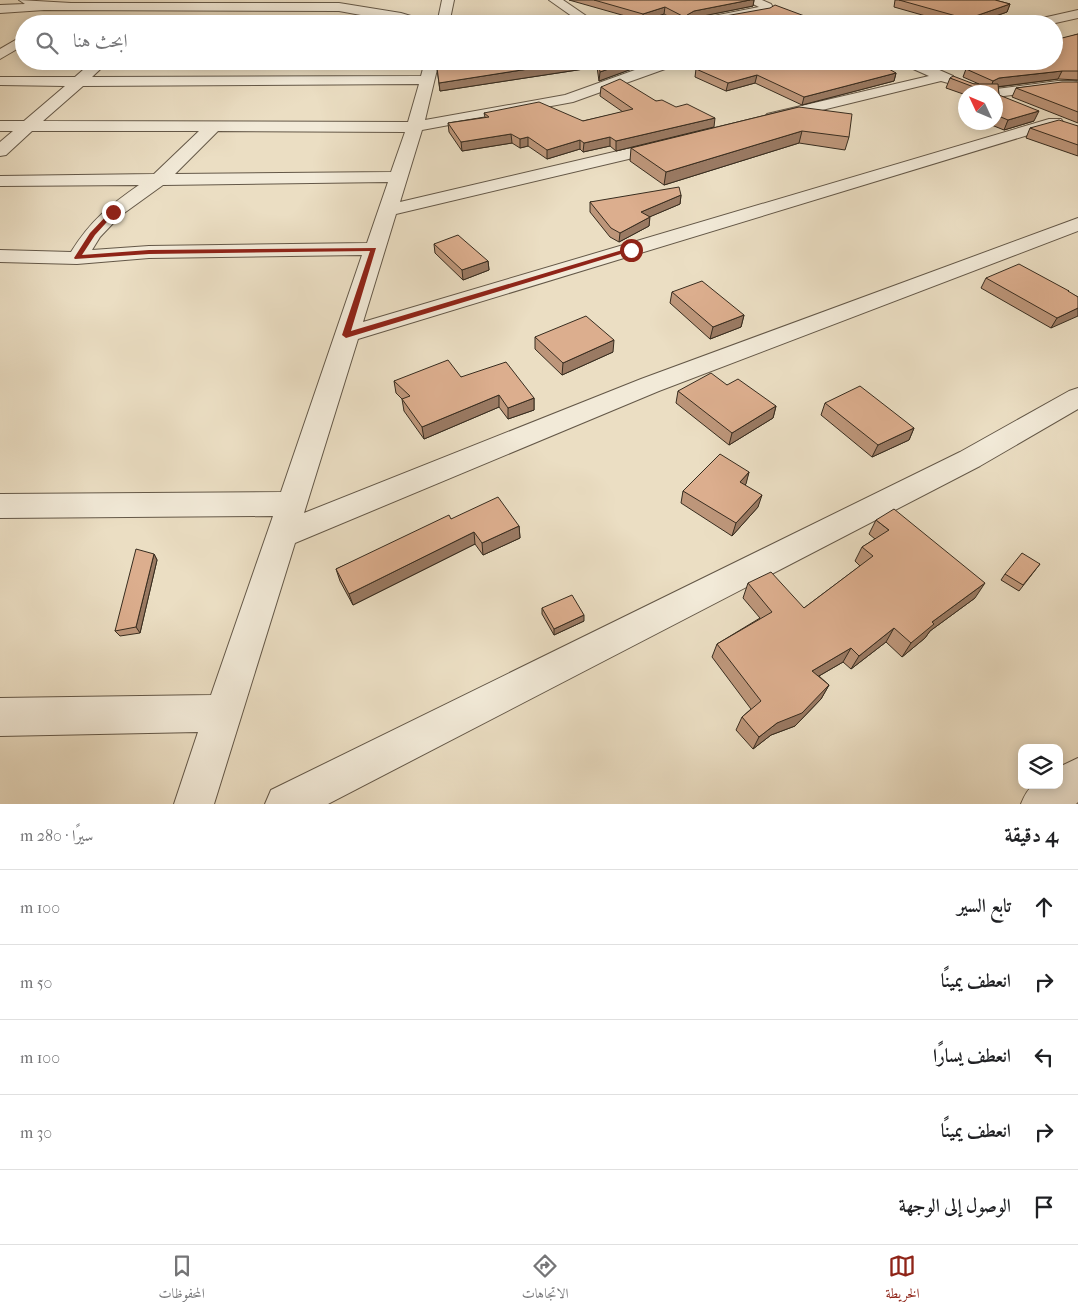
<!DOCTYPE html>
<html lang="ar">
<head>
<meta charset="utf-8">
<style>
  :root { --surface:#fff; --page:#f2f2f2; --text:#202124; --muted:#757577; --line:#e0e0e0; --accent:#8f2418 }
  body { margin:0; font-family:"IM FELL French Canon",Amiri,serif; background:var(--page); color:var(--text); direction:rtl }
  .controls { position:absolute; right:15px; bottom:15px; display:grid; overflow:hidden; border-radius:10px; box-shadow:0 2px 12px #0003 }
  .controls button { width:45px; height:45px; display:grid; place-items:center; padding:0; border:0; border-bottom:1px solid var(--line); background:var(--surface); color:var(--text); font:25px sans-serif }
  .compass { position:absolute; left:958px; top:85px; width:45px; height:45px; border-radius:50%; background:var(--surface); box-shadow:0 2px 12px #0003; rotate:314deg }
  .stop { position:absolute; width:15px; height:15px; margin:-11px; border:4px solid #8f2418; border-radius:50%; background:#fff }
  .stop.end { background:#8f2418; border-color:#fff; box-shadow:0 1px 5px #0008 }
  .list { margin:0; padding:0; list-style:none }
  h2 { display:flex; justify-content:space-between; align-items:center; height:65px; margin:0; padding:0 20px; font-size:21px }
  h2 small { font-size:16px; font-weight:400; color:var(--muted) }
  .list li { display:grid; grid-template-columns:32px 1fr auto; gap:15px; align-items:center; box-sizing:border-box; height:75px; padding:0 20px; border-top:1px solid var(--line) }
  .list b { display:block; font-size:19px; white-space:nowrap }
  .list em { font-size:16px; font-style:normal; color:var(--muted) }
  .icon { flex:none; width:28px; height:28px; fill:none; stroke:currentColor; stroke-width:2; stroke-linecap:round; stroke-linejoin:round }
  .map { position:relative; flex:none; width:1078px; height:804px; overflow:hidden; direction:ltr }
  .search { position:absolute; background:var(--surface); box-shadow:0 2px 12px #0003; left:15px; right:15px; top:15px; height:55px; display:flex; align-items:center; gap:12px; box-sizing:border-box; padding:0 18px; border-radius:28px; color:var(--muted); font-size:19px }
  .sheet { height:440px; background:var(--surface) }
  nav { display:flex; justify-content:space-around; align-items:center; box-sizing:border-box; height:70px; border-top:1px solid var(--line); background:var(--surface); font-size:14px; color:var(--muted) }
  nav a { display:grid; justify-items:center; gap:2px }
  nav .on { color:var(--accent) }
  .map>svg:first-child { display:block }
</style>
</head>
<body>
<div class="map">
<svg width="1078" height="804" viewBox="0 0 1078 804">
  <rect width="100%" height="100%" fill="#ebdec3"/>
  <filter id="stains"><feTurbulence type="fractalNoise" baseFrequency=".004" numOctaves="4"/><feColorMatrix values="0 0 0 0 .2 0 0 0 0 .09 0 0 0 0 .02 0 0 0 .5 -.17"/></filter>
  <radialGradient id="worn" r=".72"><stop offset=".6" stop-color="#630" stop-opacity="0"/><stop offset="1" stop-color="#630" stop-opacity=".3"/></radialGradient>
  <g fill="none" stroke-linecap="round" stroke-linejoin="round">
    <!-- street casing -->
    <g stroke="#645848" stroke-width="2">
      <g id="street">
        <path d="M 19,0 L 71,3 L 339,3 L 401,13 L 427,21 L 429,24 L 410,24 L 339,11 L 44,10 L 0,13 L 0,5 L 25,4 Z"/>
        <path d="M 442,0 L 454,0 L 449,24 L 437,24 Z"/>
        <path d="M 549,0 L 563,0 L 598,24 L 583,24 Z"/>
        <path d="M 745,0 L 762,0 L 771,4 L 774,9 L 768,13 L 713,24 L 687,24 L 693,20 L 759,7 Z"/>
        <path d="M 1078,10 L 1078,18 L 1051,24 L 1027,24 L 1029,21 Z"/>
        <path d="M 24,35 L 24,45 L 0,59 L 0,49 Z"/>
        <path d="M 93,61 L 109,61 L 92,77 L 421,76 L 425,61 L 439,61 L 425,120 L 565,95 L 660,61 L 681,61 L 679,64 L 573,102 L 422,130 L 400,202 L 665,140 L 671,141 L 673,145 L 671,149 L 396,214 L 363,322 L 1049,119 L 1061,119 L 1063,122 L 1061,125 L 358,339 L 304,513 L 641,379 L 1078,218 L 1078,231 L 659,391 L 295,543 L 214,804 L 174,804 L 198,732 L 0,736 L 0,698 L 211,695 L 273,516 L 0,518 L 0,494 L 281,492 L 362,255 L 149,258 L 77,264 L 0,262 L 0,250 L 71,252 C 91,220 109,206 139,185 L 0,186 L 0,176 L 154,174 L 199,131 L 32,131 L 6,155 L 0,156 L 0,142 L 13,131 L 0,131 L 0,121 L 24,121 L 65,86 L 0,85 L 0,77 L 75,77 ZM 419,84 L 408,122 L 43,121 L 83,86 ZM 218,131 L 405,132 L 391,172 L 175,174 ZM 388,182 L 367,243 L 149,246 L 92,250 L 100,237 L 120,216 L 163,185 Z"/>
        <path d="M 900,61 L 919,61 L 953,76 L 955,79 L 953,82 L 948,83 L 941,81 L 773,122 L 767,120 L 765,117 L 767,114 L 929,76 L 902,64 Z"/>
        <path d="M 1058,81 L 1078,81 L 1078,89 L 1058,89 L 996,97 L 996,92 L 989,92 L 996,89 Z"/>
        <path d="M 1078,388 L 1078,409 L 980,466 L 328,804 L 265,804 L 271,790 L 960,452 L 1069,391 Z"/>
        <path d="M 1078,758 L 1078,802 L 1076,804 L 1021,804 C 1031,780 1035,785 1059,785 L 1059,767 Z"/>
      </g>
    </g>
    <!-- street -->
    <use href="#street" fill="#f2ead8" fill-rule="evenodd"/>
  </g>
  <!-- wall -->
  <g fill="#bd967a" stroke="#372c1f">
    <path d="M 569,0 L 754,0 L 753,6 L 692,18 L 826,24 L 683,24 L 664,14 L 643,21 Z"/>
    <path d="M 895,0 L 995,0 L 1010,4 L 1007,12 L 973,24 L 954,24 L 894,7 Z"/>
    <path d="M 1078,34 L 1078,80 L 1058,79 L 998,87 L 999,95 L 1034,121 L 1004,130 L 984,122 L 996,122 L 996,92 L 966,92 L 966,95 L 946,88 L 950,78 L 974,84 L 979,84 L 963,77 L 966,69 Z"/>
    <path d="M 460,61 L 640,61 L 640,66 L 599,81 L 597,67 L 440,91 L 437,68 Z"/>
    <path d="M 696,69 L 896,73 L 894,81 L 802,105 L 755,83 L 726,91 L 695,77 Z"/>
    <path d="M 1078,82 L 1078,123 L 1012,97 L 1016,88 Z"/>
    <path d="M 601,87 L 656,101 L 714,127 L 616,151 L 610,146 L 583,152 L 580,149 L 547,159 L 528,146 L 520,148 L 512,143 L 462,151 L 449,132 L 448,123 L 485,117 L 484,113 L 583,121 L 623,112 L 600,96 Z"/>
    <path d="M 799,107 L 849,137 L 845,150 L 799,143 L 664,185 L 630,161 L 631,148 Z"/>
    <path d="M 1078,126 L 1078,156 L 1026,138 L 1030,128 Z"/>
    <path d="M 681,195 L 680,204 L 649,217 L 649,226 L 619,242 L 610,237 L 590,212 L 590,202 Z"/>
    <path d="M 434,244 L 488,261 L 489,270 L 463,280 L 435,253 Z"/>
    <path d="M 986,278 L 1069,291 L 1068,292 L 1078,297 L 1051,328 L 981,288 Z"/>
    <path d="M 672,292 L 744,315 L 741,327 L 710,339 L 670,303 Z"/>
    <path d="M 535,337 L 613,352 L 562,375 L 535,349 Z"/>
    <path d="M 461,377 L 534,398 L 534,410 L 508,419 L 499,407 L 424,439 L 404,411 L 402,399 L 396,393 L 394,381 Z"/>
    <path d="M 727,385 L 776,406 L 773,418 L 729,445 L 676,403 L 678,391 Z"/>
    <path d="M 825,403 L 914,428 L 909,440 L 872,457 L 821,415 Z"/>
    <path d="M 749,472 L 745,485 L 758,507 L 732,536 L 681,503 L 683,491 Z"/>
    <path d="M 451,519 L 519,526 L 520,538 L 483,555 L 475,544 L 353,605 L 340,581 L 336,569 Z"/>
    <path d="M 876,520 L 975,598 L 930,631 L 925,638 L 902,657 L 886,642 L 851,669 L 843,662 L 819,676 L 829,685 L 821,699 L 795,726 L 771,735 L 753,749 L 736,730 L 742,717 L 751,709 L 712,657 L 717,644 L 760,618 L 743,598 L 748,583 L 804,608 L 860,566 L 855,561 L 862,547 L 875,539 L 869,534 Z"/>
    <path d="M 154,554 L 157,560 L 140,633 L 120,636 L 115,631 Z"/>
    <path d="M 1040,564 L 1019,591 L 1001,580 L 1005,574 Z"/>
    <path d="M 542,608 L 584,621 L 554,635 L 542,614 Z"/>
  </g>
  <!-- shaded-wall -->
  <g fill="#9a7a63" stroke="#372c1f">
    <path d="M 750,0 L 754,0 L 753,6 L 693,18 L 690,20 L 687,18 L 687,15 L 694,11 Z"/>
    <path d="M 1010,4 L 1007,12 L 973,24 L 966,24 L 967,19 Z"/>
    <path d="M 665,7 L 664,14 L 643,21 L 643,14 Z"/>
    <path d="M 579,61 L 597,61 L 597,67 L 440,91 L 439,83 Z"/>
    <path d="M 631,61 L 640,61 L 640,66 L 599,81 L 600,72 Z"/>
    <path d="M 1062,71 L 1058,79 L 996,87 L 990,90 L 993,81 L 999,78 Z"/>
    <path d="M 896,73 L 894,81 L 802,105 L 804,97 Z"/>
    <path d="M 757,75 L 755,83 L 726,91 L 728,83 Z"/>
    <path d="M 1039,111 L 1034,121 L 1004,130 L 1008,120 Z"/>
    <path d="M 715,118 L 714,127 L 616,151 L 616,141 Z"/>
    <path d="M 802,131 L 799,143 L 664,185 L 666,172 Z"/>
    <path d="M 511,134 L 512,143 L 462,151 L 461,142 Z"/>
    <path d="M 528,137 L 528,146 L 520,148 L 520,139 Z"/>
    <path d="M 610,137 L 610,146 L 583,152 L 584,143 Z"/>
    <path d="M 580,140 L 580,149 L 547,159 L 547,150 Z"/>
    <path d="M 681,195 L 680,204 L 640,221 L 641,212 Z"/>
    <path d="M 650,217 L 649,226 L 619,242 L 620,233 Z"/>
    <path d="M 488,261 L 489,270 L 463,280 L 462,270 Z"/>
    <path d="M 1078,308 L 1078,316 L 1051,328 L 1057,318 Z"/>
    <path d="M 744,315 L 741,327 L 710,339 L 713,327 Z"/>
    <path d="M 614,340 L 613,352 L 562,375 L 563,363 Z"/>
    <path d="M 499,395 L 499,407 L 424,439 L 422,427 Z"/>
    <path d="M 534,398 L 534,410 L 508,419 L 508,408 Z"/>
    <path d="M 776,406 L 773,418 L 729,445 L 732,433 Z"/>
    <path d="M 914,428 L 909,440 L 872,457 L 878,445 Z"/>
    <path d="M 749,472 L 746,484 L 737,494 L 740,482 Z"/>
    <path d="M 762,495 L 758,507 L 732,536 L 736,523 Z"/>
    <path d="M 519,526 L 520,538 L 483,555 L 482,543 Z"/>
    <path d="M 474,532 L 475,544 L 353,605 L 349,594 Z"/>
    <path d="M 154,554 L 157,560 L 140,633 L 136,627 Z"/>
    <path d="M 985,583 L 975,598 L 930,631 L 925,638 L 902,657 L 911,643 L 932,622 Z"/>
    <path d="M 584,615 L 584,621 L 554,635 L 554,629 Z"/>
    <path d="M 894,628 L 886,642 L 851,669 L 859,656 Z"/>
    <path d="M 851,648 L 843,662 L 805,684 L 812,671 Z"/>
    <path d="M 829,685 L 821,699 L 795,726 L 771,735 L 753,749 L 759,737 L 777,723 Z"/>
  </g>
  <!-- building -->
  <g fill="#dcae8e" stroke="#372c1f">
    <path d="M 594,0 L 750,0 L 694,11 L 687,15 L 688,18 L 714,18 L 770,8 L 775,5 L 826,24 L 698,24 L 665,7 L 643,14 Z"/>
    <path d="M 899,0 L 995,0 L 1010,4 L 967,19 Z"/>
    <path d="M 560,19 L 571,24 L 536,24 Z"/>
    <path d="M 1078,34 L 1078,71 L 1062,71 L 999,78 L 993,81 L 966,69 L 978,61 L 1054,61 L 1054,40 Z"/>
    <path d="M 460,61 L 579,61 L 439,83 L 437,68 L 437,66 Z"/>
    <path d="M 598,61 L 631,61 L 600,72 Z"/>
    <path d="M 724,61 L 875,61 L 896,73 L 804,97 L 757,75 L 728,83 L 696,69 Z"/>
    <path d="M 953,76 L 974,84 L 998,84 L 999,95 L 1039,111 L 1008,120 L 996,115 L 996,92 L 987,92 L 950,78 Z"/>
    <path d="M 620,79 L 656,101 L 662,100 L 676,107 L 687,104 L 715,118 L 616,141 L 610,137 L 584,143 L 580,140 L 547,150 L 528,137 L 520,139 L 511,134 L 461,142 L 448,123 L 489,117 L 484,113 L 539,102 L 583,121 L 633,109 L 601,87 Z"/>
    <path d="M 1062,82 L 1078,82 L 1078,112 L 1016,88 Z"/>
    <path d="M 799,107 L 852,114 L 849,137 L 802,131 L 666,172 L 631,148 Z"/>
    <path d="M 1059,120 L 1078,126 L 1078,145 L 1030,128 Z"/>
    <path d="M 679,187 L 681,195 L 641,212 L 650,217 L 620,233 L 611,228 L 590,202 Z"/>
    <path d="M 458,235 L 488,261 L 462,270 L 434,244 Z"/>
    <path d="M 1019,264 L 1069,291 L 1068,291 L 1078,297 L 1078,308 L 1057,318 L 986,278 Z"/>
    <path d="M 702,281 L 744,315 L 713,327 L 672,292 Z"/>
    <path d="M 586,316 L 614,340 L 563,363 L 535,337 Z"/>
    <path d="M 448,360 L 461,377 L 506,362 L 534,398 L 508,408 L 499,395 L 422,427 L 402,399 L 410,396 L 394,381 Z"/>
    <path d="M 711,373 L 727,385 L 738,379 L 776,406 L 732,433 L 678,391 Z"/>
    <path d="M 860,386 L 914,428 L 878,445 L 825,403 Z"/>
    <path d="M 720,454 L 749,472 L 740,482 L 762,495 L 736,523 L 683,491 Z"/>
    <path d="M 498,497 L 519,526 L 482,543 L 474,532 L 349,594 L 336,569 L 449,515 L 451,519 Z"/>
    <path d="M 894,509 L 985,583 L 932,622 L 934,624 L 911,643 L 894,628 L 859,656 L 851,648 L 812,671 L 829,685 L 802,713 L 777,723 L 759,737 L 742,717 L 761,701 L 717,644 L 772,612 L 748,583 L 771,572 L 804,608 L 873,556 L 862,547 L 889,530 L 876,520 Z"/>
    <path d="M 136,549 L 154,554 L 136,627 L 115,631 Z"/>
    <path d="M 1022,553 L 1040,564 L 1023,585 L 1005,574 Z"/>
    <path d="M 572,595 L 584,615 L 554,629 L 542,608 Z"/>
  </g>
  <!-- route -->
  <path fill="#8f2418" d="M 111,211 L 116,212 L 95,235 L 82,255 L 149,250 L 376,248 L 351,331 L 629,248 L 634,250 L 346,338 L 342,335 L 370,251 L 149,254 L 75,259 L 74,258 L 90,233 Z"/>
  <rect width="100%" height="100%" filter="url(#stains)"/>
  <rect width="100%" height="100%" fill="url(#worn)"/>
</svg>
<div class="controls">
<button><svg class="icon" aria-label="layers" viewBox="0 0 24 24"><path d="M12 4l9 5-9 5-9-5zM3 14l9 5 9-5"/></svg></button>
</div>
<svg class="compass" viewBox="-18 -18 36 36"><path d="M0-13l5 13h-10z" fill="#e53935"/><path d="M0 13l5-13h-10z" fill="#757577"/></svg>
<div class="stop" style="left:631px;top:250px"></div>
<div class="stop end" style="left:113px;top:212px"></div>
<div class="search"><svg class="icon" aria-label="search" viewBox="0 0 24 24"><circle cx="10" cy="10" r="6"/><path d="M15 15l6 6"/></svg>ابحث هنا</div>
</div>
<section class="sheet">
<h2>4 دقيقة<small>سيرًا · 280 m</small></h2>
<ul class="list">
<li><svg class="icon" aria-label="ahead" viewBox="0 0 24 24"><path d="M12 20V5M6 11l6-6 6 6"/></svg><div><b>تابع السير</b></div><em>100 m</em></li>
<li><svg class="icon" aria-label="right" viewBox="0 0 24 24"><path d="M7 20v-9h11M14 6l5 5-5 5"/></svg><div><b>انعطف يمينًا</b></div><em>50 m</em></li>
<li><svg class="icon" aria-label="left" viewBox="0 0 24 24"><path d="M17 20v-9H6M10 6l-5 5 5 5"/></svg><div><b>انعطف يسارًا</b></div><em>100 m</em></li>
<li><svg class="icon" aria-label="right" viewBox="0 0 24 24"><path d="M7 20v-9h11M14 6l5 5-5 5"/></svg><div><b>انعطف يمينًا</b></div><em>30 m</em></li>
<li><svg class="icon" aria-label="arrive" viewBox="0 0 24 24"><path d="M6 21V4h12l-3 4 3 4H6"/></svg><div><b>الوصول إلى الوجهة</b></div></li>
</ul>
</section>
<nav>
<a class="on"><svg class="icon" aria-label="map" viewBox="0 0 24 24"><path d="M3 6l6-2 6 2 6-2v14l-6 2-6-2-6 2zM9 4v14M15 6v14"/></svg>الخريطة</a>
<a><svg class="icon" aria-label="directions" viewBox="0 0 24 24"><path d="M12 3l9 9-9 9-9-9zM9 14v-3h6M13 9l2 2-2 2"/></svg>الاتجاهات</a>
<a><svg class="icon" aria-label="saved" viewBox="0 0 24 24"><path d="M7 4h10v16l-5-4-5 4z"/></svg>المحفوظات</a>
</nav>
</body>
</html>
